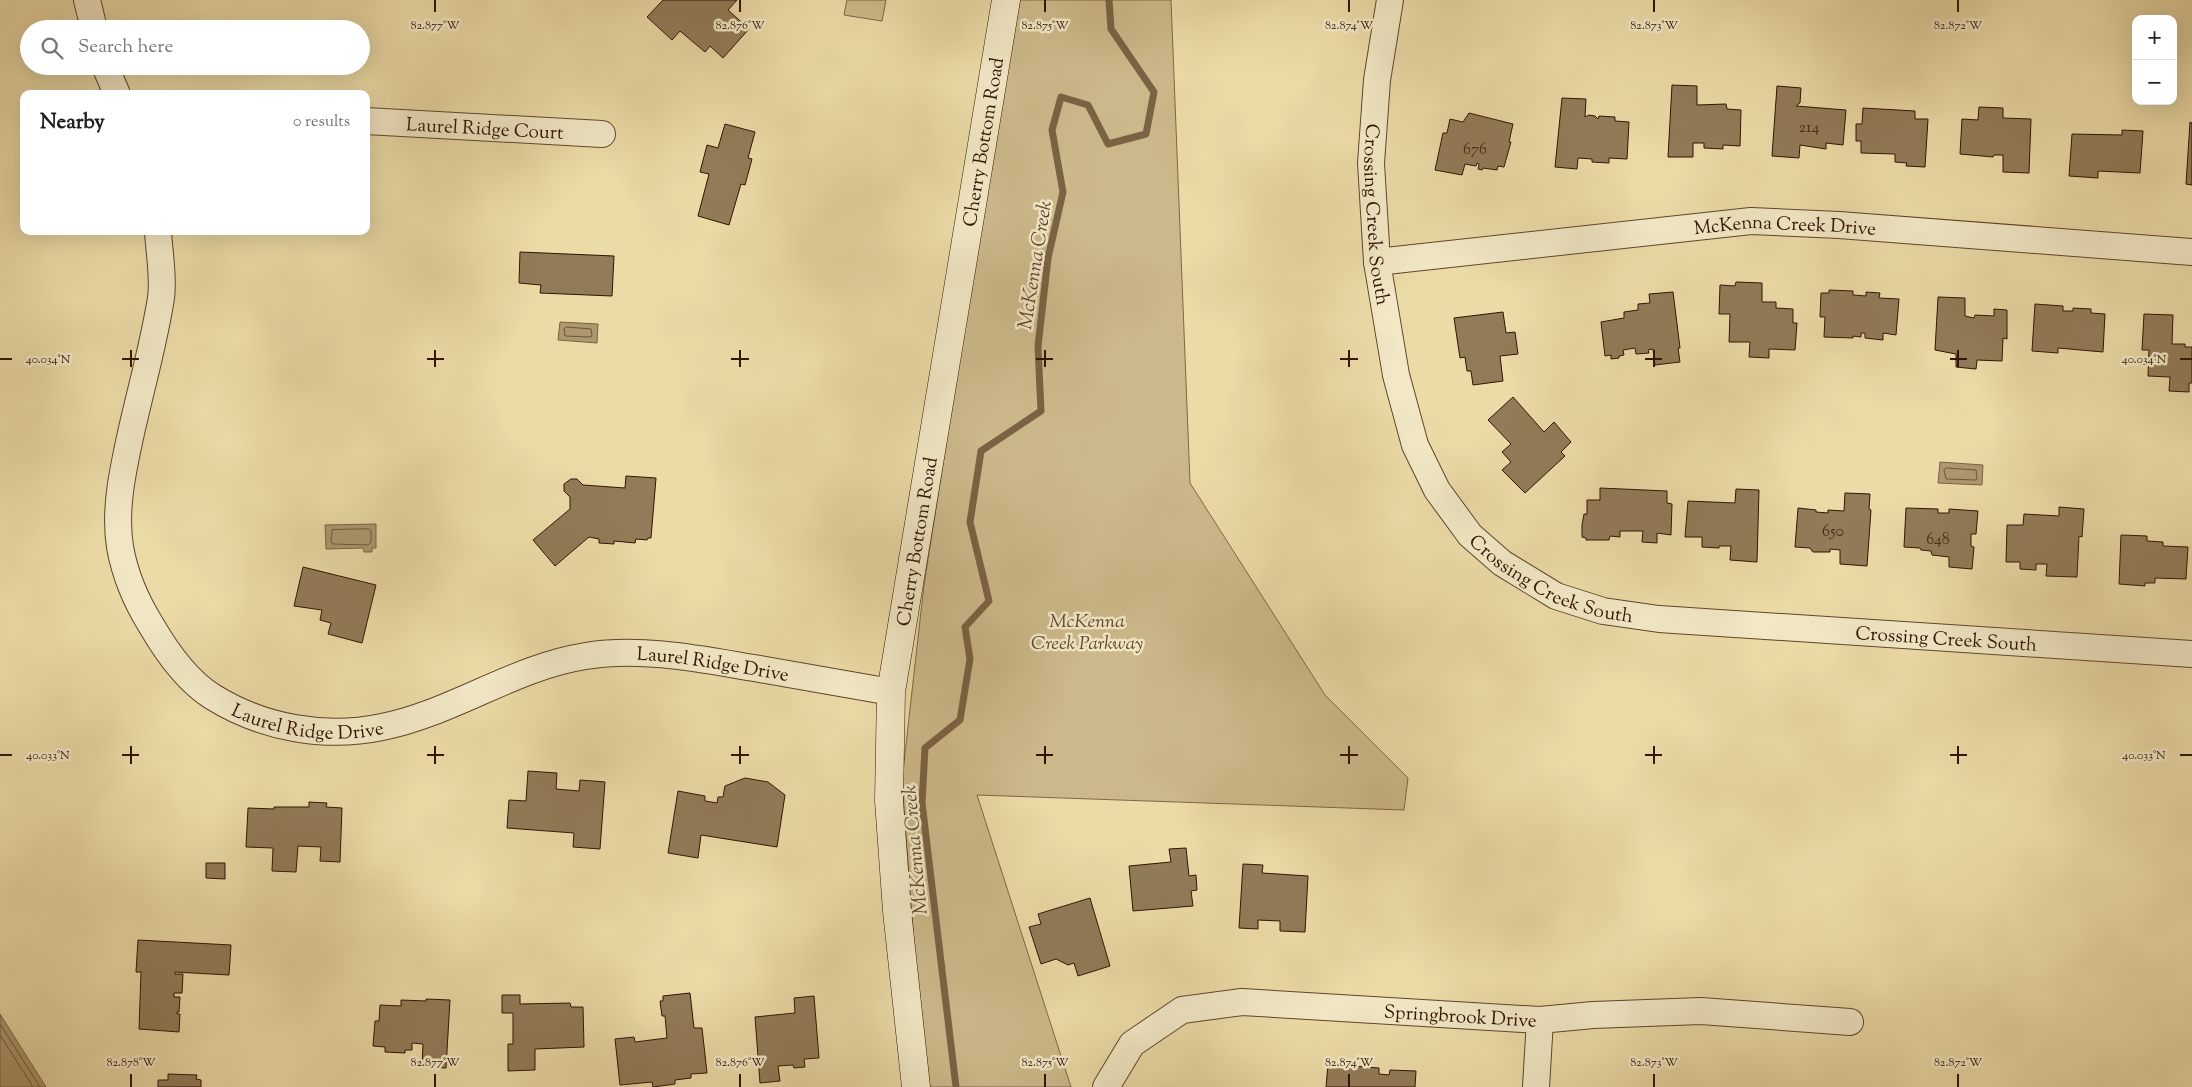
<!DOCTYPE html>
<html lang="en">
<head>
<meta charset="utf-8">
<style>
  :root { --surface:#fff; --page:#f2f2f2; --text:#202124; --muted:#757577; --line:#e0e0e0 }
  body { margin:0; font-family:"Sorts Mill Goudy",serif; background:var(--page); color:var(--text) }
  .controls { position:absolute; right:15px; top:15px; display:grid; overflow:hidden; border-radius:10px; box-shadow:0 5px 20px #0002 }
  .controls button { width:45px; height:45px; display:grid; place-items:center; padding:0; border:0; border-bottom:1px solid var(--line); background:var(--surface); color:var(--text); font:25px sans-serif }
  .list { margin:0; padding:0; list-style:none }
  h2 { display:flex; justify-content:space-between; align-items:center; height:65px; margin:0; padding:0 20px; font-size:21px }
  h2 small { font-size:16px; font-weight:400; color:var(--muted) }
  .icon { flex:none; width:28px; height:28px; fill:none; stroke:currentColor; stroke-width:2; stroke-linecap:round; stroke-linejoin:round }
  .map { position:relative; flex:none; width:2192px; height:1087px; overflow:hidden }
  .search { position:absolute; background:var(--surface); box-shadow:0 5px 20px #0002; left:20px; top:20px; width:350px; height:55px; display:flex; align-items:center; gap:12px; box-sizing:border-box; padding:0 18px; border-radius:28px; color:var(--muted); font-size:19px }
  .panel { position:absolute; background:var(--surface); box-shadow:0 5px 20px #0002; left:20px; top:90px; width:350px; height:145px; border-radius:10px }
  .map>svg:first-child { display:block }
</style>
</head>
<body>
<div class="map">
<svg width="2192" height="1087" viewBox="0 0 2192 1087">
  <rect width="100%" height="100%" fill="#ebdba7"/>
  <filter id="stains"><feTurbulence type="fractalNoise" baseFrequency=".004" numOctaves="4"/><feColorMatrix values="0 0 0 0 .2 0 0 0 0 .09 0 0 0 0 .02 0 0 0 .5 -.17"/></filter>
  <radialGradient id="worn" r=".72"><stop offset=".6" stop-color="#630" stop-opacity="0"/><stop offset="1" stop-color="#630" stop-opacity=".3"/></radialGradient>
  <!-- green -->
  <g fill="#ccb98b" stroke="#7f6646">
    <path d="M 847,0 L 886,0 L 882,21 L 844,15 Z"/>
    <path d="M 1016,0 L 1171,0 L 1190,483 L 1325,695 L 1408,778 L 1404,810 L 977,795 L 1071,1087 L 930,1087 L 917,984 L 902,780 L 924,585 Z"/>
  </g>
  <!-- water -->
  <g fill="#ac976f" stroke="#7b6243">
    <path d="M 560,322 L 598,324 L 597,343 L 558,340 Z"/>
    <path d="M 1940,462 L 1983,465 L 1982,485 L 1938,483 Z"/>
    <path d="M 376,524 L 376,548 L 372,548 L 372,552 L 364,552 L 363,548 L 326,549 L 325,525 Z"/>
    <path d="M 0,1014 L 46,1087 L 0,1087 Z"/>
  </g>
  <g fill="none" stroke-linecap="round" stroke-linejoin="round">
    <!-- shore -->
    <g stroke="#6f5538" stroke-width="1">
      <path d="M 567,327 L 591,329 L 592,336 L 590,337 L 565,336 L 564,329 Z"/>
      <path d="M 1947,468 L 1976,470 L 1977,479 L 1975,480 L 1946,479 L 1944,470 Z"/>
      <path d="M 369,529 L 371,531 L 371,542 L 368,545 L 333,544 L 331,542 L 332,530 Z"/>
      <path d="M 0,1024 L 40,1087"/>
      <path d="M 0,1035 L 33,1087"/>
    </g>
    <!-- stream -->
    <path stroke="#7b6243" stroke-width="7" d="M 956,1087 L 922,803 L 925,748 L 960,720 L 970,659 L 965,627 L 989,601 L 970,522 L 981,451 L 1041,411 L 1038,346 L 1048,258 L 1063,192 L 1052,130 L 1061,97 L 1088,105 L 1108,144 L 1146,134 L 1154,92 L 1111,29 L 1109,0"/>
  </g>
  <!-- building -->
  <g fill="#927b58" stroke="#321302">
    <path d="M 663,0 L 737,0 L 728,10 L 749,29 L 723,58 L 710,46 L 705,52 L 680,31 L 672,40 L 647,17 Z"/>
    <path d="M 1672,85 L 1697,86 L 1697,105 L 1726,104 L 1727,109 L 1741,110 L 1740,146 L 1723,145 L 1723,149 L 1704,148 L 1704,143 L 1693,143 L 1693,157 L 1668,157 Z"/>
    <path d="M 1777,86 L 1801,88 L 1800,103 L 1796,106 L 1846,110 L 1843,145 L 1826,143 L 1826,149 L 1800,145 L 1799,158 L 1772,156 Z"/>
    <path d="M 1562,98 L 1586,99 L 1585,117 L 1589,115 L 1595,116 L 1598,119 L 1599,116 L 1615,117 L 1615,121 L 1629,122 L 1627,159 L 1609,158 L 1609,163 L 1592,162 L 1592,159 L 1578,158 L 1577,169 L 1555,167 Z"/>
    <path d="M 1979,107 L 2003,108 L 2003,118 L 2031,119 L 2029,173 L 2003,172 L 2003,155 L 1994,155 L 1993,157 L 1960,154 L 1962,119 L 1978,120 Z"/>
    <path d="M 1863,108 L 1915,111 L 1915,119 L 1928,119 L 1925,167 L 1906,166 L 1907,163 L 1895,162 L 1895,154 L 1861,153 L 1861,141 L 1856,141 L 1856,124 L 1862,124 Z"/>
    <path d="M 1469,113 L 1513,124 L 1509,142 L 1511,142 L 1504,167 L 1498,166 L 1497,170 L 1483,168 L 1482,170 L 1478,169 L 1479,164 L 1477,163 L 1476,166 L 1465,164 L 1462,175 L 1435,170 L 1443,133 L 1447,133 L 1450,119 L 1463,122 Z"/>
    <path d="M 2190,122 L 2192,123 L 2192,185 L 2186,184 Z"/>
    <path d="M 725,124 L 755,132 L 748,158 L 752,159 L 745,185 L 741,184 L 729,225 L 698,216 L 709,174 L 700,172 L 707,145 L 718,148 Z"/>
    <path d="M 2122,130 L 2143,131 L 2140,173 L 2098,171 L 2098,178 L 2069,176 L 2072,134 L 2122,135 Z"/>
    <path d="M 520,252 L 614,256 L 612,296 L 540,293 L 541,285 L 519,283 Z"/>
    <path d="M 1736,282 L 1762,283 L 1762,302 L 1776,302 L 1776,308 L 1793,309 L 1793,323 L 1797,323 L 1795,350 L 1769,349 L 1769,358 L 1749,357 L 1750,342 L 1729,342 L 1730,314 L 1719,314 L 1720,285 L 1735,286 Z"/>
    <path d="M 1829,290 L 1853,291 L 1853,295 L 1866,296 L 1866,292 L 1880,293 L 1879,298 L 1899,299 L 1896,335 L 1883,333 L 1883,340 L 1865,338 L 1865,333 L 1861,333 L 1861,337 L 1853,336 L 1853,338 L 1824,337 L 1825,317 L 1820,317 L 1821,293 L 1829,293 Z"/>
    <path d="M 1673,292 L 1680,348 L 1678,348 L 1680,362 L 1655,365 L 1653,349 L 1648,350 L 1649,353 L 1636,354 L 1635,348 L 1623,350 L 1624,355 L 1619,356 L 1619,358 L 1611,359 L 1611,355 L 1605,356 L 1601,322 L 1624,318 L 1624,312 L 1638,310 L 1638,304 L 1650,303 L 1649,294 Z"/>
    <path d="M 1938,297 L 1965,298 L 1965,316 L 1974,318 L 1975,315 L 1994,316 L 1994,309 L 2007,310 L 2007,339 L 2003,338 L 2002,361 L 1977,360 L 1976,369 L 1956,367 L 1956,354 L 1935,350 Z"/>
    <path d="M 2035,304 L 2063,306 L 2063,311 L 2073,311 L 2073,308 L 2091,309 L 2091,313 L 2105,314 L 2103,352 L 2058,348 L 2058,353 L 2032,351 Z"/>
    <path d="M 1503,312 L 1506,333 L 1515,332 L 1518,354 L 1500,356 L 1503,381 L 1473,385 L 1471,371 L 1467,371 L 1465,357 L 1460,358 L 1454,318 Z"/>
    <path d="M 2144,314 L 2173,315 L 2172,344 L 2185,344 L 2185,347 L 2192,347 L 2192,383 L 2189,383 L 2189,392 L 2169,391 L 2170,377 L 2148,376 L 2149,350 L 2142,350 Z"/>
    <path d="M 1513,397 L 1544,432 L 1554,422 L 1571,442 L 1561,452 L 1565,456 L 1525,493 L 1502,470 L 1511,462 L 1502,452 L 1511,444 L 1488,420 Z"/>
    <path d="M 626,476 L 656,478 L 651,538 L 648,538 L 647,540 L 636,539 L 635,543 L 614,541 L 614,544 L 599,543 L 599,539 L 589,537 L 555,566 L 533,540 L 570,509 L 570,497 L 564,491 L 564,484 L 571,479 L 577,479 L 583,485 L 625,488 Z"/>
    <path d="M 1600,488 L 1667,491 L 1667,503 L 1672,504 L 1671,535 L 1657,533 L 1657,543 L 1642,542 L 1643,531 L 1620,531 L 1620,537 L 1610,536 L 1609,540 L 1586,540 L 1586,538 L 1582,537 L 1582,525 L 1584,514 L 1587,514 L 1587,500 L 1600,500 Z"/>
    <path d="M 1736,489 L 1759,490 L 1757,562 L 1730,560 L 1731,546 L 1719,546 L 1719,548 L 1702,547 L 1702,537 L 1685,537 L 1688,501 L 1735,503 Z"/>
    <path d="M 1845,493 L 1870,494 L 1869,509 L 1871,510 L 1867,566 L 1840,564 L 1840,550 L 1830,549 L 1830,552 L 1813,552 L 1810,548 L 1795,547 L 1798,508 L 1816,510 L 1816,512 L 1828,513 L 1828,510 L 1844,511 Z"/>
    <path d="M 2059,507 L 2084,509 L 2082,537 L 2079,536 L 2077,577 L 2046,576 L 2047,564 L 2036,564 L 2036,570 L 2020,569 L 2020,562 L 2006,562 L 2007,525 L 2023,525 L 2024,514 L 2059,516 Z"/>
    <path d="M 1906,508 L 1938,509 L 1938,513 L 1949,513 L 1949,509 L 1978,511 L 1976,534 L 1971,534 L 1971,546 L 1974,547 L 1972,569 L 1949,567 L 1949,557 L 1932,555 L 1931,551 L 1921,550 L 1920,548 L 1904,547 Z"/>
    <path d="M 2121,535 L 2147,536 L 2147,541 L 2163,542 L 2163,546 L 2188,547 L 2186,579 L 2155,578 L 2155,583 L 2145,583 L 2145,586 L 2119,584 Z"/>
    <path d="M 303,567 L 376,585 L 362,643 L 328,634 L 331,623 L 320,620 L 322,610 L 294,606 Z"/>
    <path d="M 528,771 L 557,773 L 556,789 L 579,791 L 580,780 L 605,782 L 600,849 L 573,847 L 574,833 L 507,828 L 509,800 L 526,801 Z"/>
    <path d="M 745,778 L 768,782 L 785,795 L 777,847 L 701,835 L 698,858 L 668,853 L 678,791 L 705,796 L 705,801 L 717,803 L 718,797 L 723,797 L 725,786 Z"/>
    <path d="M 309,802 L 327,803 L 326,807 L 342,808 L 340,862 L 320,861 L 321,847 L 298,846 L 296,872 L 272,871 L 273,848 L 246,847 L 248,808 L 274,809 L 274,807 L 309,807 Z"/>
    <path d="M 1186,848 L 1189,876 L 1196,875 L 1197,890 L 1191,891 L 1193,906 L 1133,911 L 1129,866 L 1171,862 L 1169,849 Z"/>
    <path d="M 206,863 L 225,863 L 225,879 L 206,878 Z"/>
    <path d="M 1243,864 L 1263,865 L 1262,873 L 1308,876 L 1305,932 L 1280,931 L 1280,921 L 1258,920 L 1258,929 L 1239,928 Z"/>
    <path d="M 1090,898 L 1110,966 L 1078,976 L 1074,963 L 1068,965 L 1056,959 L 1041,964 L 1029,927 L 1041,924 L 1038,914 Z"/>
    <path d="M 138,940 L 231,945 L 229,975 L 175,972 L 175,974 L 183,974 L 182,993 L 174,993 L 174,997 L 180,997 L 179,1012 L 177,1012 L 177,1014 L 180,1014 L 179,1032 L 139,1029 L 141,972 L 136,972 Z"/>
    <path d="M 690,993 L 694,1028 L 702,1028 L 707,1073 L 691,1074 L 691,1078 L 675,1080 L 675,1084 L 653,1087 L 652,1082 L 620,1085 L 615,1039 L 634,1037 L 635,1042 L 667,1038 L 665,1016 L 662,1016 L 660,1001 L 663,1001 L 663,996 Z"/>
    <path d="M 502,995 L 520,995 L 520,1004 L 570,1003 L 571,1007 L 583,1007 L 584,1047 L 535,1049 L 535,1070 L 508,1071 L 508,1044 L 513,1044 L 513,1013 L 502,1013 Z"/>
    <path d="M 814,996 L 819,1058 L 804,1059 L 805,1067 L 794,1068 L 793,1065 L 778,1066 L 780,1081 L 760,1083 L 755,1017 L 795,1013 L 794,998 Z"/>
    <path d="M 426,999 L 450,1000 L 446,1068 L 422,1067 L 423,1044 L 412,1043 L 412,1050 L 405,1050 L 405,1053 L 385,1052 L 385,1047 L 373,1046 L 375,1021 L 379,1021 L 380,1005 L 401,1006 L 401,1000 L 426,1001 Z"/>
    <path d="M 1328,1064 L 1379,1068 L 1379,1074 L 1389,1075 L 1390,1070 L 1416,1071 L 1415,1087 L 1326,1087 Z"/>
    <path d="M 168,1074 L 197,1075 L 196,1079 L 201,1080 L 201,1087 L 158,1087 L 158,1080 L 168,1080 Z"/>
  </g>
  <g fill="none" stroke-linecap="round" stroke-linejoin="round">
    <!-- minor casing -->
    <g stroke="#60452b" stroke-width="28">
      <g id="minor">
        <path d="M 87,0 L 94,29"/>
        <path id="s1" d="M 1390,0 L 1377,80 L 1371,163 L 1377,262 L 1396,375 L 1415,445 L 1437,490 L 1470,535 L 1502,563 L 1556,596 L 1603,611 L 1659,619 L 2192,654"/>
        <path d="M 105,66 L 117,94"/>
        <path id="s2" d="M 366,121 L 602,134"/>
        <path id="s3" d="M 158,231 C 159,252 164,277 161,298 C 154,343 141,388 131,433 C 123,470 114,509 120,547 C 125,575 136,601 151,625 C 166,651 187,681 213,697 C 263,728 325,739 382,727 C 453,713 514,667 586,656 C 642,647 700,659 754,668 C 800,676 845,684 891,692"/>
        <path id="s4" d="M 1377,262 L 1751,221 L 1839,225 L 2192,252"/>
        <path id="s5" d="M 1106,1087 L 1132,1044 L 1182,1010 L 1242,1002 L 1540,1020 L 1593,1015 L 1701,1011 L 1850,1022"/>
        <path d="M 1536,1087 L 1540,1020"/>
      </g>
    </g>
    <!-- secondary casing -->
    <g stroke="#321302" stroke-width="29">
      <g id="secondary">
        <path id="s6" d="M 916,1087 L 897,911 L 889,801 L 891,692 L 1006,0"/>
      </g>
    </g>
    <!-- minor -->
    <use href="#minor" stroke="#f2e8c6" stroke-width="26"/>
    <!-- secondary -->
    <use href="#secondary" stroke="#f2e8c6" stroke-width="28"/>
  </g>
  <!-- ticks -->
  <path fill="none" stroke="#321302" stroke-width="2" d="M 435,0 L 435,12M 740,0 L 740,12M 1045,0 L 1045,12M 1349,0 L 1349,12M 1654,0 L 1654,12M 1958,0 L 1958,12M 131,350 L 131,367M 435,350 L 435,367M 740,350 L 740,367M 1045,350 L 1045,367M 1349,350 L 1349,367M 1654,350 L 1654,367M 1958,350 L 1958,367M 0,359 L 12,359M 122,359 L 139,359M 427,359 L 444,359M 731,359 L 749,359M 1036,359 L 1053,359M 1340,359 L 1358,359M 1645,359 L 1662,359M 1950,359 L 1967,359M 2180,359 L 2192,359M 131,746 L 131,764M 435,746 L 435,764M 740,746 L 740,764M 1045,746 L 1045,764M 1349,746 L 1349,764M 1654,746 L 1654,764M 1958,746 L 1958,764M 0,755 L 12,755M 122,755 L 139,755M 427,755 L 444,755M 731,755 L 749,755M 1036,755 L 1053,755M 1340,755 L 1358,755M 1645,755 L 1662,755M 1950,755 L 1967,755M 2180,755 L 2192,755M 131,1074 L 131,1087M 435,1074 L 435,1087M 740,1074 L 740,1087M 1045,1074 L 1045,1087M 1349,1074 L 1349,1087M 1654,1074 L 1654,1087M 1958,1074 L 1958,1087"/>
  <g text-anchor="middle" stroke-width="5" stroke-linejoin="round" paint-order="stroke">
    <!-- number labels -->
    <g font-size="16" fill="#4a2d18">
      <text x="1809" y="132">214</text>
      <text x="1475" y="154">676</text>
      <text x="1833" y="536">650</text>
      <text x="1938" y="544">648</text>
    </g>
    <!-- street labels -->
    <g font-size="19" fill="#321302" stroke="#f2e8c6">
      <text dy="7" stroke="none"><textPath href="#s2" startOffset="119">Laurel Ridge Court</textPath></text>
      <text dy="7" stroke="none"><textPath href="#s6" startOffset="954">Cherry Bottom Road</textPath></text>
      <text dy="7" stroke="none"><textPath href="#s1" startOffset="216">Crossing Creek South</textPath></text>
      <text dy="7" stroke="none"><textPath href="#s4" startOffset="410">McKenna Creek Drive</textPath></text>
      <text dy="7" stroke="none"><textPath href="#s6" startOffset="549">Cherry Bottom Road</textPath></text>
      <text dy="7" stroke="none"><textPath href="#s1" startOffset="651">Crossing Creek South</textPath></text>
      <text dy="7" stroke="none"><textPath href="#s1" startOffset="1056">Crossing Creek South</textPath></text>
      <text dy="7" stroke="none"><textPath href="#s3" startOffset="1021">Laurel Ridge Drive</textPath></text>
      <text dy="7" stroke="none"><textPath href="#s3" startOffset="601">Laurel Ridge Drive</textPath></text>
      <text dy="7" stroke="none"><textPath href="#s5" startOffset="390">Springbrook Drive</textPath></text>
    </g>
    <!-- park labels -->
    <g font-size="19" font-style="italic" fill="#60452b" stroke="#f2e8c6">
      <text x="1087" y="627">McKenna<tspan x="1087" dy="22">Creek Parkway</tspan></text>
    </g>
    <!-- water labels -->
    <g font-size="20" font-style="italic" fill="#63482e" stroke="#f2e8c6">
      <text transform="translate(1034 265) rotate(-81)" y="7">McKenna Creek</text>
      <text transform="translate(914 850) rotate(-95)" y="7">McKenna Creek</text>
    </g>
  </g>
  <g font-size="12" text-anchor="middle" fill="#321302" stroke="#f2e8c6" stroke-width="5" stroke-linejoin="round" paint-order="stroke">
    <text x="435" y="29">82.877°W</text>
    <text x="740" y="29">82.876°W</text>
    <text x="1045" y="29">82.875°W</text>
    <text x="1349" y="29">82.874°W</text>
    <text x="1654" y="29">82.873°W</text>
    <text x="1958" y="29">82.872°W</text>
    <text x="48" y="363">40.034°N</text>
    <text x="2144" y="363">40.034°N</text>
    <text x="48" y="759">40.033°N</text>
    <text x="2144" y="759">40.033°N</text>
    <text x="131" y="1066">82.878°W</text>
    <text x="435" y="1066">82.877°W</text>
    <text x="740" y="1066">82.876°W</text>
    <text x="1045" y="1066">82.875°W</text>
    <text x="1349" y="1066">82.874°W</text>
    <text x="1654" y="1066">82.873°W</text>
    <text x="1958" y="1066">82.872°W</text>
  </g>
  <rect width="100%" height="100%" filter="url(#stains)"/>
  <rect width="100%" height="100%" fill="url(#worn)"/>
</svg>
<div class="controls">
<button>+</button>
<button>−</button>
</div>
<div class="search"><svg class="icon" aria-label="search" viewBox="0 0 24 24"><circle cx="10" cy="10" r="6"/><path d="M15 15l6 6"/></svg>Search here</div>
<section class="panel">
<h2>Nearby<small>0 results</small></h2>
<ul class="list">
</ul>
</section>
</div>
</body>
</html>
